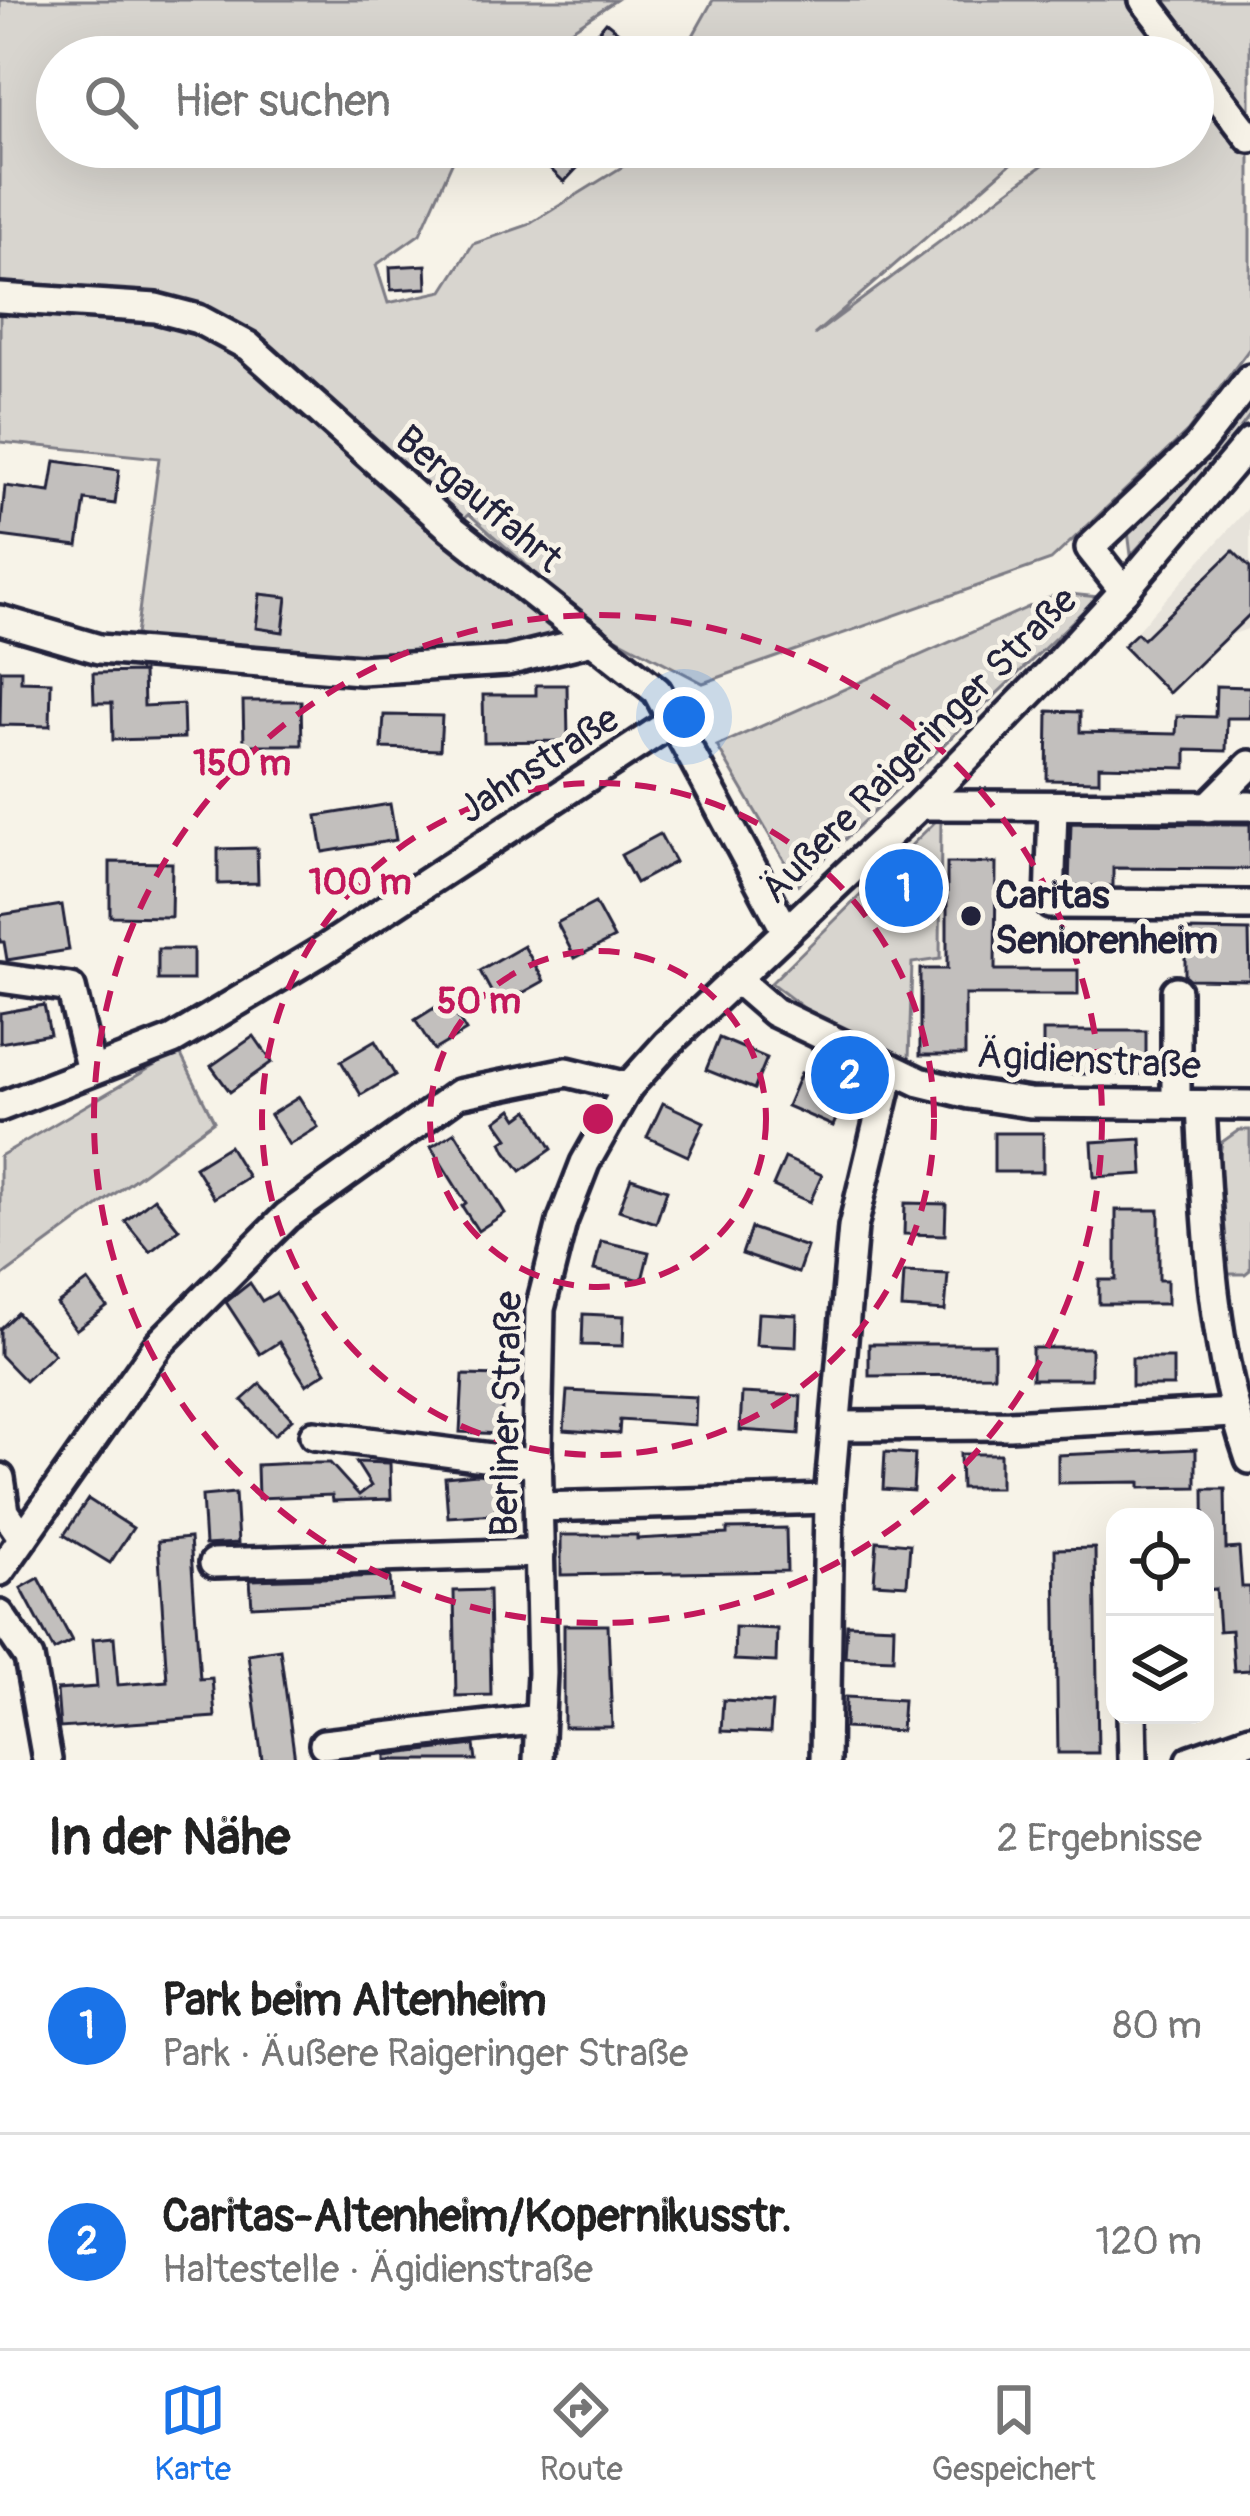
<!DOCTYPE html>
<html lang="de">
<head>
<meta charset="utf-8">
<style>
  :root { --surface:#fff; --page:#f6f6f6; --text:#222; --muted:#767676; --line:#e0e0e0; --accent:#1a73e8 }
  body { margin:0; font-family:Pangolin,sans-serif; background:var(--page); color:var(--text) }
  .controls { position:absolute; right:36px; bottom:36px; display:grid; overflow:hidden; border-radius:24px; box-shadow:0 12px 48px #0002 }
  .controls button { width:108px; height:108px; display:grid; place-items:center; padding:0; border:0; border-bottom:3px solid var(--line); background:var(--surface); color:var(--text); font:60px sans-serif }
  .you { position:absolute; left:684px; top:717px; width:42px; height:42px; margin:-30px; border:9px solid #fff; border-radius:50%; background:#1a73e8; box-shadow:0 0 0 18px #1a73e833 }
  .badge { display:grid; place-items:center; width:78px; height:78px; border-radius:50%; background:var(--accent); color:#fff; font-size:39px; font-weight:700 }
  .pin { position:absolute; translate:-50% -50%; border:6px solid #fff; box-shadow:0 3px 12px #0006 }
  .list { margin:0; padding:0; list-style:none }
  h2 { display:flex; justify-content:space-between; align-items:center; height:156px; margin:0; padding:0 48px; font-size:51px }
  h2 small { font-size:39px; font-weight:400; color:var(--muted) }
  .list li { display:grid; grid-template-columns:78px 1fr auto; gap:36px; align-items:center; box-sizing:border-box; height:216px; padding:0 48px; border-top:3px solid var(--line) }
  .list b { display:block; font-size:45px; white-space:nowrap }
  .list p { margin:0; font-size:39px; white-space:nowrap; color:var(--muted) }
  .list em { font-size:39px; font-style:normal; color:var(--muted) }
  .icon { flex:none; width:66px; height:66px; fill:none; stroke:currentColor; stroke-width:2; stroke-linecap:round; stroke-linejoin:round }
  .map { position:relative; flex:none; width:1250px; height:1760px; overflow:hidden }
  .search { position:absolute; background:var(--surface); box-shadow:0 12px 48px #0002; left:36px; right:36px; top:36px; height:132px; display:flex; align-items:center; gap:30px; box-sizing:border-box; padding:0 42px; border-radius:66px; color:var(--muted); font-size:45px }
  .sheet { height:588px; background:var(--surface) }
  nav { display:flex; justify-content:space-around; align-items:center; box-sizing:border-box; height:168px; border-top:3px solid var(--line); background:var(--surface); font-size:33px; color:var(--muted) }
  nav a { display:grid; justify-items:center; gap:6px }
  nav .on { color:var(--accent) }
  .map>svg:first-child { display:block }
</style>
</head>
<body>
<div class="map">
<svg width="1250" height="1760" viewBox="0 0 1250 1760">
  <rect width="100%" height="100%" fill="#f7f3e8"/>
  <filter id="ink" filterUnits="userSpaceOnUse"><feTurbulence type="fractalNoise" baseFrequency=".00833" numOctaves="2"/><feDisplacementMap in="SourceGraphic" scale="24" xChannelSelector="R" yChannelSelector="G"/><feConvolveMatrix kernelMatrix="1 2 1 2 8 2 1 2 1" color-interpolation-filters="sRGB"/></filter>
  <g filter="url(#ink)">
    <!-- built -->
    <path fill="#e7e3db" d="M 1250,506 L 1250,628 L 1228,636 L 1169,694 L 1123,646 Z"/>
    <!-- green -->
    <g fill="#d8d5cf" stroke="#7d7c85" stroke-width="3">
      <path d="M 0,0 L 616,0 L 530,57 L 57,57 L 57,147 L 459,147 L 420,234 L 376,265 L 388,303 L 443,291 L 473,244 L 528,225 L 630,162 L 638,147 L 1030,147 L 814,335 L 1067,147 L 1193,147 L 1193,52 L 1161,0 L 1250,0 L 1250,348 L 1188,431 L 1051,560 L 703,683 L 594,626 L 469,514 L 452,529 L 570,637 L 510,654 L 362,659 L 135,643 L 159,458 L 0,442 Z"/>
      <path d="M 713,0 L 1126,0 L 1155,39 L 1134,57 L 681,57 Z"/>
      <path d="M 1250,398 L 1250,415 L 1201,480 L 1131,555 L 1128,531 Z"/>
      <path d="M 1060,593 L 1098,597 L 798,884 L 717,746 Z"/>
      <path d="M 941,816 L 940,959 L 912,963 L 909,1059 L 821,1021 L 771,983 Z"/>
      <path d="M 179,1051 L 214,1121 L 0,1278 L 0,1156 Z"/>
      <path d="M 1239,1130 L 1250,1130 L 1250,1270 L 1245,1274 L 1226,1274 L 1218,1164 L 1222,1142 Z"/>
    </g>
    <!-- building -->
    <g fill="#c2bfbd" stroke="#22223b" stroke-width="3">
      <path d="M 606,22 L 626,38 L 611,57 L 577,57 Z"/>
      <path d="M 528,147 L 597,147 L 564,182 Z"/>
      <path d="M 426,265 L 427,288 L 391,290 L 390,267 Z"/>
      <path d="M 55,461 L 119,470 L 115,504 L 85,500 L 78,546 L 0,536 L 5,486 L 50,492 Z"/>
      <path d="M 1233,551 L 1250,568 L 1250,614 L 1169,693 L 1123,646 L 1137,633 L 1143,639 Z"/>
      <path d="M 260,594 L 287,597 L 283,632 L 256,628 Z"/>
      <path d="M 1,670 L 21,670 L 21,681 L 51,682 L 50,726 L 0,725 Z"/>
      <path d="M 143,672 L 144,706 L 183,704 L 184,738 L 113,740 L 112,703 L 94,703 L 93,673 Z"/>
      <path d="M 536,685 L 567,685 L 568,741 L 484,742 L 483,695 L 536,695 Z"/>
      <path d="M 1216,686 L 1250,687 L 1250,718 L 1227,718 L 1226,751 L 1186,750 L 1186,768 L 1099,766 L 1099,781 L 1047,780 L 1048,711 L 1080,712 L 1080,732 L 1176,734 L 1177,716 L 1215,717 Z"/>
      <path d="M 243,701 L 301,701 L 302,745 L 244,745 Z"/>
      <path d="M 384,715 L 442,716 L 440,750 L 382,748 Z"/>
      <path d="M 390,804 L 396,840 L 323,852 L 317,816 Z"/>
      <path d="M 1071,823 L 1250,824 L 1250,869 L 1113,868 L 1113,886 L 1069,886 Z"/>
      <path d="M 660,834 L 675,862 L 636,883 L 621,855 Z"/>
      <path d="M 257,848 L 258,883 L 218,884 L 218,849 Z"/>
      <path d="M 110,862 L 172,863 L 171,917 L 110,916 Z"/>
      <path d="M 947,863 L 996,863 L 995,970 L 1078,970 L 1078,995 L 965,995 L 965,1055 L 920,1055 L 920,969 L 947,969 Z"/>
      <path d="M 595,903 L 614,938 L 575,958 L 557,923 Z"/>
      <path d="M 62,905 L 69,950 L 7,960 L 4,942 L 0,942 L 0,915 Z"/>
      <path d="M 1185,930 L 1249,931 L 1250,980 L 1189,979 L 1185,976 Z"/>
      <path d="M 524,946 L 544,981 L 499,1006 L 480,971 Z"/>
      <rect x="158" y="949" width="35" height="31"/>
      <path d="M 447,1000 L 466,1031 L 434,1050 L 415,1020 Z"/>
      <path d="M 44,1005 L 50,1034 L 0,1043 L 0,1013 Z"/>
      <rect x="1043" y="1031" width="103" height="43"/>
      <path d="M 254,1036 L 272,1062 L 230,1092 L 211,1066 Z"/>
      <path d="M 719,1038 L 767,1058 L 754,1089 L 706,1070 Z"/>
      <path d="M 375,1041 L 395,1075 L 361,1095 L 341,1061 Z"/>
      <path d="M 801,1073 L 847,1093 L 833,1126 L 787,1106 Z"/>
      <path d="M 299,1097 L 318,1127 L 289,1145 L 270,1115 Z"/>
      <path d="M 663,1103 L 704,1122 L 688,1156 L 647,1137 Z"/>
      <path d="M 512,1109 L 518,1118 L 529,1110 L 552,1149 L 521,1171 L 506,1151 L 502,1142 L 508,1138 L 496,1121 Z"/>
      <path d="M 455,1132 L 505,1213 L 478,1231 L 462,1206 L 466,1203 L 431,1147 Z"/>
      <rect x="994" y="1133" width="49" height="39"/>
      <path d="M 1141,1139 L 1143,1174 L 1094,1177 L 1092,1142 Z"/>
      <path d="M 229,1146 L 248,1177 L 214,1198 L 195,1167 Z"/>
      <path d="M 785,1158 L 822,1175 L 810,1202 L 773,1186 Z"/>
      <path d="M 631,1178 L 667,1190 L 656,1223 L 619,1210 Z"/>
      <path d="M 154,1198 L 179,1229 L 150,1252 L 125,1221 Z"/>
      <path d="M 905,1203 L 946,1204 L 945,1235 L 904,1234 Z"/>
      <path d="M 1116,1210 L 1159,1210 L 1159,1280 L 1167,1280 L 1167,1304 L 1099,1304 L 1099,1280 L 1116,1280 Z"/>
      <path d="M 751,1228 L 807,1247 L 798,1273 L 742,1254 Z"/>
      <path d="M 601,1241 L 649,1252 L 642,1280 L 594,1270 Z"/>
      <path d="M 904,1272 L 948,1274 L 945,1311 L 902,1308 Z"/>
      <path d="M 88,1281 L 107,1307 L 76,1330 L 57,1304 Z"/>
      <path d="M 250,1283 L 262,1301 L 276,1293 L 326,1372 L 306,1385 L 279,1342 L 260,1354 L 226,1302 Z"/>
      <path d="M 17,1313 L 54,1354 L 25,1381 L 0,1355 L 0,1329 Z"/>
      <path d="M 758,1313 L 797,1315 L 796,1347 L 756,1345 Z"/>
      <path d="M 583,1314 L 624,1316 L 623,1346 L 582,1345 Z"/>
      <path d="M 869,1344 L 994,1344 L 994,1375 L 869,1376 Z"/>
      <rect x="1032" y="1348" width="59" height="31"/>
      <rect x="1132" y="1358" width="41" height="28"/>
      <path d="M 463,1375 L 503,1376 L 501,1434 L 460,1432 Z"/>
      <path d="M 260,1384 L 292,1419 L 274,1435 L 242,1400 Z"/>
      <path d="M 567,1391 L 696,1397 L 695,1425 L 620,1420 L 619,1434 L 564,1430 Z"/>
      <path d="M 742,1393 L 801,1396 L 799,1434 L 740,1430 Z"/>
      <path d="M 1196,1449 L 1196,1487 L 1140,1488 L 1140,1482 L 1058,1483 L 1058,1455 Z"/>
      <path d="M 885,1452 L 915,1454 L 913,1491 L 883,1489 Z"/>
      <path d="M 960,1454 L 1000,1454 L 1000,1488 L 961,1488 Z"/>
      <path d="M 356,1462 L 390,1463 L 391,1499 L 333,1501 L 332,1495 L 258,1498 L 257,1465 L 299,1463 L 330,1463 L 359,1495 L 371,1486 Z"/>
      <path d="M 477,1474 L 494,1476 L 496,1514 L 448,1517 L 445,1477 Z"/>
      <path d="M 1204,1489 L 1225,1489 L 1226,1549 L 1239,1548 L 1242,1587 L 1250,1587 L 1250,1670 L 1234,1671 L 1231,1630 L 1219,1631 L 1216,1589 L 1205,1590 Z"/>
      <path d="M 235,1493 L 238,1543 L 205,1545 L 202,1496 Z"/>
      <path d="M 88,1499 L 133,1528 L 110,1563 L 64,1535 Z"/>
      <path d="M 786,1528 L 787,1571 L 561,1575 L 561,1535 L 637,1535 L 637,1539 L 727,1534 L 727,1529 Z"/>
      <path d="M 190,1538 L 200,1679 L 212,1678 L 215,1717 L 60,1728 L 57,1690 L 97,1687 L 93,1639 L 114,1637 L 118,1685 L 167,1681 L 158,1541 Z"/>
      <path d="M 877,1541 L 910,1544 L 907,1585 L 874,1583 Z"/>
      <path d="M 1095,1548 L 1098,1753 L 1058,1753 L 1055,1549 Z"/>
      <path d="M 390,1576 L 391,1599 L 252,1606 L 250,1580 Z"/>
      <path d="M 39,1578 L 72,1641 L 54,1650 L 21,1588 Z"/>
      <path d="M 489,1590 L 491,1695 L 456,1696 L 454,1591 Z"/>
      <path d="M 847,1624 L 894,1626 L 893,1659 L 845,1657 Z"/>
      <path d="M 564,1625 L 608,1625 L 612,1727 L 564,1727 Z"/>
      <path d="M 735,1627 L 777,1629 L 776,1662 L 734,1660 Z"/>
      <path d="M 280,1649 L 295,1760 L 262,1760 L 248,1654 Z"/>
      <path d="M 846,1697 L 903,1700 L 901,1731 L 845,1728 Z"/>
      <path d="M 723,1700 L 772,1703 L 770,1733 L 721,1731 Z"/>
      <path d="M 474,1745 L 476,1760 L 386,1760 L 386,1755 Z"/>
    </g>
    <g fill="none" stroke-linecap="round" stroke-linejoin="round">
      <!-- minor casing -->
      <g stroke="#22223b" stroke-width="36">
        <g id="minor">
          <path d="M 1144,0 L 1188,57"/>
          <path d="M 1193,64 L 1250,138"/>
          <path d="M 0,298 L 156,308 L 198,319 L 248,346 L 452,529 L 657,691 L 786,931"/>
          <path d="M 1124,591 L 1090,548 L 1198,446 L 1250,379"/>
          <path d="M 0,620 L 99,649 L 360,670 L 507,661 L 593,640"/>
          <path d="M 920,805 L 1250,806"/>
          <path d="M 1208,807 L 1250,765"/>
          <path d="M 1053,808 L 1050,904 L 1250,905"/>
          <path d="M 0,978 L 71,988 L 91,1071"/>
          <path d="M 736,979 L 774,1012 L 920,1082 L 969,1094 L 1030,1103 L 1250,1105"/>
          <path d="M 1176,991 L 1176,1104"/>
          <path d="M 1201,1105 C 1207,1223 1211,1346 1250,1459"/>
          <path d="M 0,1107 L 173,1040 L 322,951 L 675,720"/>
          <path d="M 836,1426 L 1009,1425 L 1234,1413"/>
          <path d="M 314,1435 L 538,1464"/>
          <path d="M 0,1478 L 5,1512 L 23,1538"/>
          <path d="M 539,1507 L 829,1499"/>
          <path d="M 214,1563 L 540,1553"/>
          <path d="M 0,1571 L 159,1344 L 287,1216 L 458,1094 L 567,1072 L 628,1087"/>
          <path d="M 0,1615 L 29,1658 L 47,1760"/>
          <path d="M 1132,1715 L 1133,1760"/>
          <path d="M 324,1744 L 540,1719"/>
          <path d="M 538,1760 L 542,1673 L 537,1447 L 540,1309 L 562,1222 L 585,1163 L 628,1087 L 667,1044 L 920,805 L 1050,672 L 1124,591 L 1250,442"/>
          <path d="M 825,1760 L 829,1499 L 853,1227 L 891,1068"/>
          <path d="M 1191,1760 L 1250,1739"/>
        </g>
      </g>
      <!-- minor -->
      <use href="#minor" stroke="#f7f3e8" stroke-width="27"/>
    </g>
  </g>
  <!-- distance rings -->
  <g fill="none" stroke="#c2185b" stroke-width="6" stroke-dasharray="21 15">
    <circle cx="598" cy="1119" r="168"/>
    <circle cx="598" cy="1119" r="336"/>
    <circle cx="598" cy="1119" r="504"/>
  </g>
  <!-- markers -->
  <circle fill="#22223b" stroke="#f7f3e8" stroke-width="4.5" cx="971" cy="916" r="12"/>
  <g text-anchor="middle" stroke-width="10" stroke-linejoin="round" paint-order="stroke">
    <!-- street labels -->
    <g font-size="39" fill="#22223b" stroke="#f7f3e8">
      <text transform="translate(480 498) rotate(40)" y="14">Bergauffahrt</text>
      <text transform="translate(918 744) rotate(-45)" y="14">Äußere Raigeringer Straße</text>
      <text transform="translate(538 763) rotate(-33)" y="14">Jahnstraße</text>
      <text transform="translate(1089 1059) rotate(3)" y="14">Ägidienstraße</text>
      <text transform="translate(505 1414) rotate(-89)" y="14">Berliner Straße</text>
    </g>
    <!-- poi labels -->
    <g font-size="39" font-weight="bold" fill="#22223b" stroke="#f7f3e8" text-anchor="start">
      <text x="995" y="908">Caritas<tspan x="995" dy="45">Seniorenheim</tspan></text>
    </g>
  </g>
  <circle cx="598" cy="1119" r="18" fill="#c2185b" stroke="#f7f3e8" stroke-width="6"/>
  <g font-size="36" text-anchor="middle" font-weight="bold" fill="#c2185b" stroke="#f7f3e8" stroke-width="10" stroke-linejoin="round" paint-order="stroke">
    <text x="242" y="775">150 m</text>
    <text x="360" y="894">100 m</text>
    <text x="479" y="1013">50 m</text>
  </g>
</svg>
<div class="controls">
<button><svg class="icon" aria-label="locate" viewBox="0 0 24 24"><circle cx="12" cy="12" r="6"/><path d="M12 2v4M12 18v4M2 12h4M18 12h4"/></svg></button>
<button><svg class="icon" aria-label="layers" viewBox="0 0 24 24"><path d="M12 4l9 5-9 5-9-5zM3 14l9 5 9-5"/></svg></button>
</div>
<div class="you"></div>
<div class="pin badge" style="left:904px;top:888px">1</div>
<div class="pin badge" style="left:850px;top:1075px">2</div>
<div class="search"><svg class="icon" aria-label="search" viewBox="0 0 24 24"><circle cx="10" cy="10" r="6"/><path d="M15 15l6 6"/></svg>Hier suchen</div>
</div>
<section class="sheet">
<h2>In der Nähe<small>2 Ergebnisse</small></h2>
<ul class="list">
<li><span class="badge">1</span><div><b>Park beim Altenheim</b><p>Park · Äußere Raigeringer Straße</p></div><em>80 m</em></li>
<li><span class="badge">2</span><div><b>Caritas-Altenheim/Kopernikusstr.</b><p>Haltestelle · Ägidienstraße</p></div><em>120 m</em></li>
</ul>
</section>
<nav>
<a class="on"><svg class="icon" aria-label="map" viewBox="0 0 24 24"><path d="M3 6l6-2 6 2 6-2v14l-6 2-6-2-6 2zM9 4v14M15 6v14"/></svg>Karte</a>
<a><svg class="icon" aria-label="directions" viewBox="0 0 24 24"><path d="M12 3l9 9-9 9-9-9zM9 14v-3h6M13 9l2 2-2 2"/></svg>Route</a>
<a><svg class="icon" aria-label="saved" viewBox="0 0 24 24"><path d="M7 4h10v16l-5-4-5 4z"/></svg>Gespeichert</a>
</nav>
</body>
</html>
